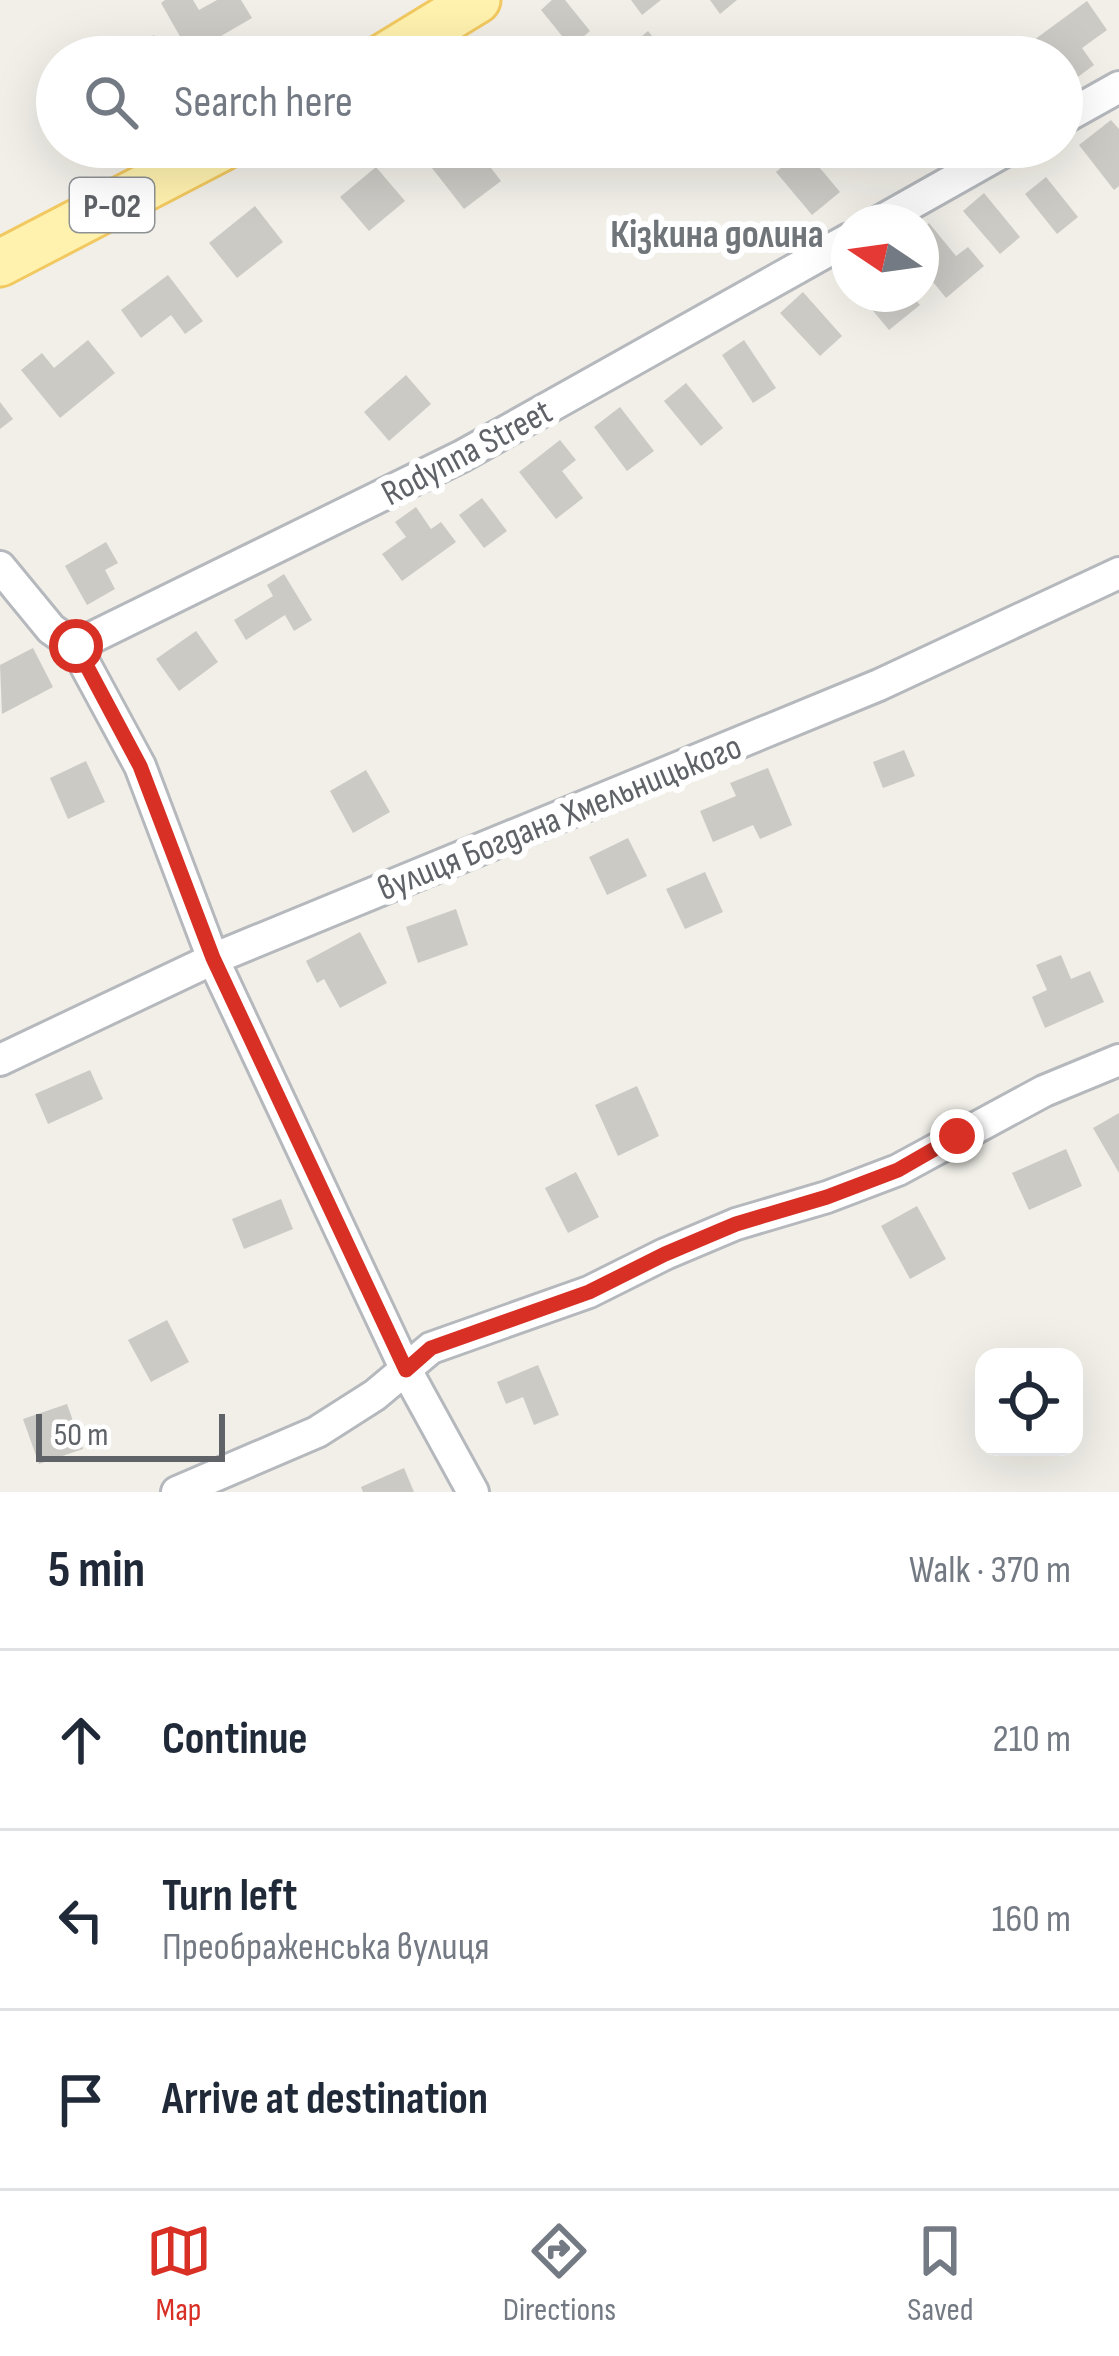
<!DOCTYPE html>
<html lang="en">
<head>
<meta charset="utf-8">
<style>
  :root { --surface:#fff; --page:#f6f6f7; --text:#1f2937; --muted:#747a83; --line:#e0e1e3; --accent:#d93025 }
  body { margin:0; font-family:"Sofia Sans Condensed",sans-serif; background:var(--page); color:var(--text) }
  .controls { position:absolute; right:36px; bottom:36px; display:grid; overflow:hidden; border-radius:24px; box-shadow:0 12px 48px #0002 }
  .controls button { width:108px; height:108px; display:grid; place-items:center; padding:0; border:0; border-bottom:3px solid var(--line); background:var(--surface); color:var(--text); font:60px sans-serif }
  .compass { position:absolute; left:831px; top:204px; width:108px; height:108px; border-radius:50%; background:var(--surface); box-shadow:0 12px 48px #0002; rotate:283deg }
  .scale { position:absolute; left:36px; bottom:30px; width:189px; box-sizing:border-box; padding-left:12px; border:6px solid #5f6368; border-top:0; font-size:33px; line-height:42px; white-space:nowrap; color:#5f6368; -webkit-text-stroke:9px #fff; paint-order:stroke }
  .stop { position:absolute; width:36px; height:36px; margin:-27px; border:9px solid #d93025; border-radius:50%; background:#fff }
  .stop.end { background:#d93025; border-color:#fff; box-shadow:0 3px 12px #0008 }
  .list { margin:0; padding:0; list-style:none }
  h2 { display:flex; justify-content:space-between; align-items:center; height:156px; margin:0; padding:0 48px; font-size:51px }
  h2 small { font-size:39px; font-weight:400; color:var(--muted) }
  .list li { display:grid; grid-template-columns:78px 1fr auto; gap:36px; align-items:center; box-sizing:border-box; height:180px; padding:0 48px; border-top:3px solid var(--line) }
  .list b { display:block; font-size:45px; white-space:nowrap }
  .list p { margin:0; font-size:39px; white-space:nowrap; color:var(--muted) }
  .list em { font-size:39px; font-style:normal; color:var(--muted) }
  .icon { flex:none; width:66px; height:66px; fill:none; stroke:currentColor; stroke-width:2; stroke-linecap:round; stroke-linejoin:round }
  .map { position:relative; flex:none; width:1119px; height:1492px; overflow:hidden }
  .search { position:absolute; background:var(--surface); box-shadow:0 12px 48px #0002; left:36px; right:36px; top:36px; height:132px; display:flex; align-items:center; gap:30px; box-sizing:border-box; padding:0 42px; border-radius:66px; color:var(--muted); font-size:45px }
  .sheet { height:696px; background:var(--surface) }
  nav { display:flex; justify-content:space-around; align-items:center; box-sizing:border-box; height:168px; border-top:3px solid var(--line); background:var(--surface); font-size:33px; color:var(--muted) }
  nav a { display:grid; justify-items:center; gap:6px }
  nav .on { color:var(--accent) }
  .map>svg:first-child { display:block }
</style>
</head>
<body>
<div class="map">
<svg width="1119" height="1492" viewBox="0 0 1119 1492">
  <rect width="100%" height="100%" fill="#f1efe8"/>
  <!-- building -->
  <g fill="#cccac5">
    <path d="M 165,0 L 193,0 L 199,10 L 217,0 L 241,0 L 252,18 L 190,54 L 161,3 Z"/>
    <path d="M 552,0 L 565,0 L 590,31 L 571,47 L 541,10 Z"/>
    <path d="M 631,0 L 661,0 L 642,15 Z"/>
    <path d="M 710,0 L 737,0 L 720,14 Z"/>
    <path d="M 1087,1 L 1107,30 L 1082,48 L 1094,65 L 1067,85 L 1062,79 L 1062,57 L 1046,57 L 1034,40 Z"/>
    <path d="M 648,31 L 669,57 L 617,57 Z"/>
    <path d="M 154,35 L 167,57 L 119,57 Z"/>
    <path d="M 1111,120 L 1119,129 L 1119,186 L 1114,190 L 1079,145 Z"/>
    <path d="M 460,147 L 475,147 L 501,181 L 464,209 L 432,168 Z"/>
    <path d="M 804,149 L 840,192 L 812,215 L 776,172 Z"/>
    <path d="M 376,167 L 405,201 L 369,231 L 340,197 Z"/>
    <path d="M 1046,177 L 1078,217 L 1057,234 L 1025,194 Z"/>
    <path d="M 984,193 L 1020,237 L 1000,254 L 963,211 Z"/>
    <path d="M 255,206 L 283,242 L 237,278 L 209,243 Z"/>
    <path d="M 929,223 L 956,256 L 968,247 L 984,266 L 946,298 L 921,267 L 921,230 Z"/>
    <path d="M 168,275 L 203,321 L 185,334 L 171,315 L 141,338 L 121,310 Z"/>
    <path d="M 803,292 L 842,336 L 820,356 L 780,313 Z"/>
    <path d="M 859,294 L 911,294 L 920,305 L 889,330 Z"/>
    <path d="M 88,340 L 115,373 L 60,418 L 21,370 L 42,353 L 54,368 Z"/>
    <path d="M 744,340 L 776,388 L 753,403 L 722,355 Z"/>
    <path d="M 406,375 L 431,404 L 389,441 L 364,412 Z"/>
    <path d="M 686,383 L 723,428 L 701,446 L 664,401 Z"/>
    <path d="M 0,402 L 13,419 L 0,429 Z"/>
    <path d="M 620,407 L 654,451 L 627,471 L 594,427 Z"/>
    <path d="M 560,440 L 576,460 L 562,471 L 583,498 L 556,519 L 519,472 Z"/>
    <path d="M 482,498 L 507,531 L 484,548 L 459,515 Z"/>
    <path d="M 416,507 L 431,529 L 441,522 L 456,542 L 402,581 L 382,554 L 406,537 L 395,522 Z"/>
    <path d="M 106,542 L 118,563 L 105,570 L 115,589 L 87,605 L 65,566 Z"/>
    <path d="M 284,574 L 312,620 L 294,631 L 285,615 L 246,640 L 234,620 L 273,596 L 267,585 Z"/>
    <path d="M 196,631 L 218,662 L 179,691 L 156,659 Z"/>
    <path d="M 33,648 L 53,687 L 2,714 L 0,665 Z"/>
    <path d="M 904,750 L 915,776 L 883,788 L 873,762 Z"/>
    <path d="M 86,761 L 105,802 L 68,819 L 50,778 Z"/>
    <path d="M 768,768 L 792,825 L 760,839 L 753,825 L 713,842 L 700,811 L 736,796 L 730,783 Z"/>
    <path d="M 366,770 L 390,812 L 353,833 L 330,791 Z"/>
    <path d="M 628,838 L 647,876 L 607,895 L 589,857 Z"/>
    <path d="M 705,872 L 723,912 L 685,929 L 666,889 Z"/>
    <path d="M 456,909 L 468,945 L 418,963 L 406,927 Z"/>
    <path d="M 360,932 L 387,983 L 340,1008 L 324,979 L 317,983 L 306,961 Z"/>
    <path d="M 1061,955 L 1071,979 L 1090,971 L 1104,1002 L 1045,1028 L 1032,997 L 1047,990 L 1036,965 Z"/>
    <path d="M 90,1070 L 103,1099 L 48,1124 L 35,1094 Z"/>
    <path d="M 637,1086 L 659,1136 L 618,1156 L 595,1105 Z"/>
    <path d="M 1119,1113 L 1119,1173 L 1093,1128 Z"/>
    <path d="M 1066,1149 L 1082,1186 L 1029,1210 L 1012,1173 Z"/>
    <path d="M 576,1172 L 599,1217 L 568,1233 L 545,1188 Z"/>
    <path d="M 281,1199 L 293,1229 L 244,1249 L 232,1219 Z"/>
    <path d="M 917,1206 L 946,1259 L 910,1279 L 881,1226 Z"/>
    <path d="M 167,1320 L 189,1362 L 151,1382 L 128,1340 Z"/>
    <path d="M 538,1365 L 559,1415 L 534,1425 L 523,1397 L 506,1404 L 497,1382 Z"/>
    <path d="M 67,1404 L 83,1449 L 39,1464 L 23,1419 Z"/>
    <path d="M 404,1468 L 414,1492 L 363,1492 L 361,1487 Z"/>
  </g>
  <g fill="none" stroke-linecap="round" stroke-linejoin="round">
    <!-- street casing -->
    <g stroke="#b5b8bc" stroke-width="36">
      <g id="street">
        <path d="M 1062,119 L 1119,87"/>
        <path d="M 879,222 L 1012,147"/>
        <path d="M 0,567 L 51,629 L 75,646 L 140,766 L 213,959 L 406,1370 L 473,1492"/>
        <path d="M 75,646 L 462,456 L 849,239"/>
        <path d="M 0,1060 L 213,959 L 879,685 L 1119,573"/>
        <path d="M 177,1492 L 317,1432 L 375,1395 L 431,1348 L 589,1292 L 665,1254 L 736,1224 L 827,1197 L 898,1170 L 1044,1091 L 1119,1060"/>
      </g>
    </g>
    <!-- primary casing -->
    <g stroke="#f2c960" stroke-width="51">
      <g id="primary">
        <path d="M 384,57 L 477,0"/>
        <path d="M 0,263 L 223,147"/>
      </g>
    </g>
    <!-- street -->
    <use href="#street" stroke="#fff" stroke-width="30"/>
    <!-- primary -->
    <use href="#primary" stroke="#fff2af" stroke-width="45"/>
  </g>
  <g fill="none" stroke-linecap="round" stroke-linejoin="round">
    <!-- route -->
    <path stroke="#d93025" stroke-width="15" d="M 76,646 L 140,766 L 213,958 L 406,1370 L 431,1348 L 589,1292 L 665,1254 L 736,1224 L 827,1197 L 898,1170 L 957,1136"/>
  </g>
  <g text-anchor="middle" stroke-width="12" stroke-linejoin="round" paint-order="stroke">
    <!-- shield labels -->
    <rect fill="#fff" stroke="#8f9295" stroke-width="3" x="70" y="178" width="84" height="54" rx="9"/>
    <g font-size="33" font-weight="bold" fill="#5f6368">
      <text x="112" y="217">Р-02</text>
    </g>
    <!-- street labels -->
    <g font-size="36" fill="#5f6368" stroke="#fff">
      <text transform="translate(466 451) rotate(-28)" y="13">Rodynna Street</text>
      <text transform="translate(559 816) rotate(-22)" y="13">вулиця Богдана Хмельницького</text>
    </g>
    <!-- neighbourhood labels -->
    <g font-size="39" font-weight="bold" fill="#70757a" stroke="#fff">
      <text x="717" y="247">Кізкина долина</text>
    </g>
  </g>
</svg>
<div class="controls">
<button><svg class="icon" aria-label="locate" viewBox="0 0 24 24"><circle cx="12" cy="12" r="6"/><path d="M12 2v4M12 18v4M2 12h4M18 12h4"/></svg></button>
</div>
<svg class="compass" viewBox="-18 -18 36 36"><path d="M0-13l5 13h-10z" fill="#e53935"/><path d="M0 13l5-13h-10z" fill="#747a83"/></svg>
<div class="scale">50 m</div>
<div class="stop" style="left:76px;top:646px"></div>
<div class="stop end" style="left:957px;top:1136px"></div>
<div class="search"><svg class="icon" aria-label="search" viewBox="0 0 24 24"><circle cx="10" cy="10" r="6"/><path d="M15 15l6 6"/></svg>Search here</div>
</div>
<section class="sheet">
<h2>5 min<small>Walk · 370 m</small></h2>
<ul class="list">
<li><svg class="icon" aria-label="ahead" viewBox="0 0 24 24"><path d="M12 20V5M6 11l6-6 6 6"/></svg><div><b>Continue</b></div><em>210 m</em></li>
<li><svg class="icon" aria-label="left" viewBox="0 0 24 24"><path d="M17 20v-9H6M10 6l-5 5 5 5"/></svg><div><b>Turn left</b><p>Преображенська вулиця</p></div><em>160 m</em></li>
<li><svg class="icon" aria-label="arrive" viewBox="0 0 24 24"><path d="M6 21V4h12l-3 4 3 4H6"/></svg><div><b>Arrive at destination</b></div></li>
</ul>
</section>
<nav>
<a class="on"><svg class="icon" aria-label="map" viewBox="0 0 24 24"><path d="M3 6l6-2 6 2 6-2v14l-6 2-6-2-6 2zM9 4v14M15 6v14"/></svg>Map</a>
<a><svg class="icon" aria-label="directions" viewBox="0 0 24 24"><path d="M12 3l9 9-9 9-9-9zM9 14v-3h6M13 9l2 2-2 2"/></svg>Directions</a>
<a><svg class="icon" aria-label="saved" viewBox="0 0 24 24"><path d="M7 4h10v16l-5-4-5 4z"/></svg>Saved</a>
</nav>
</body>
</html>
